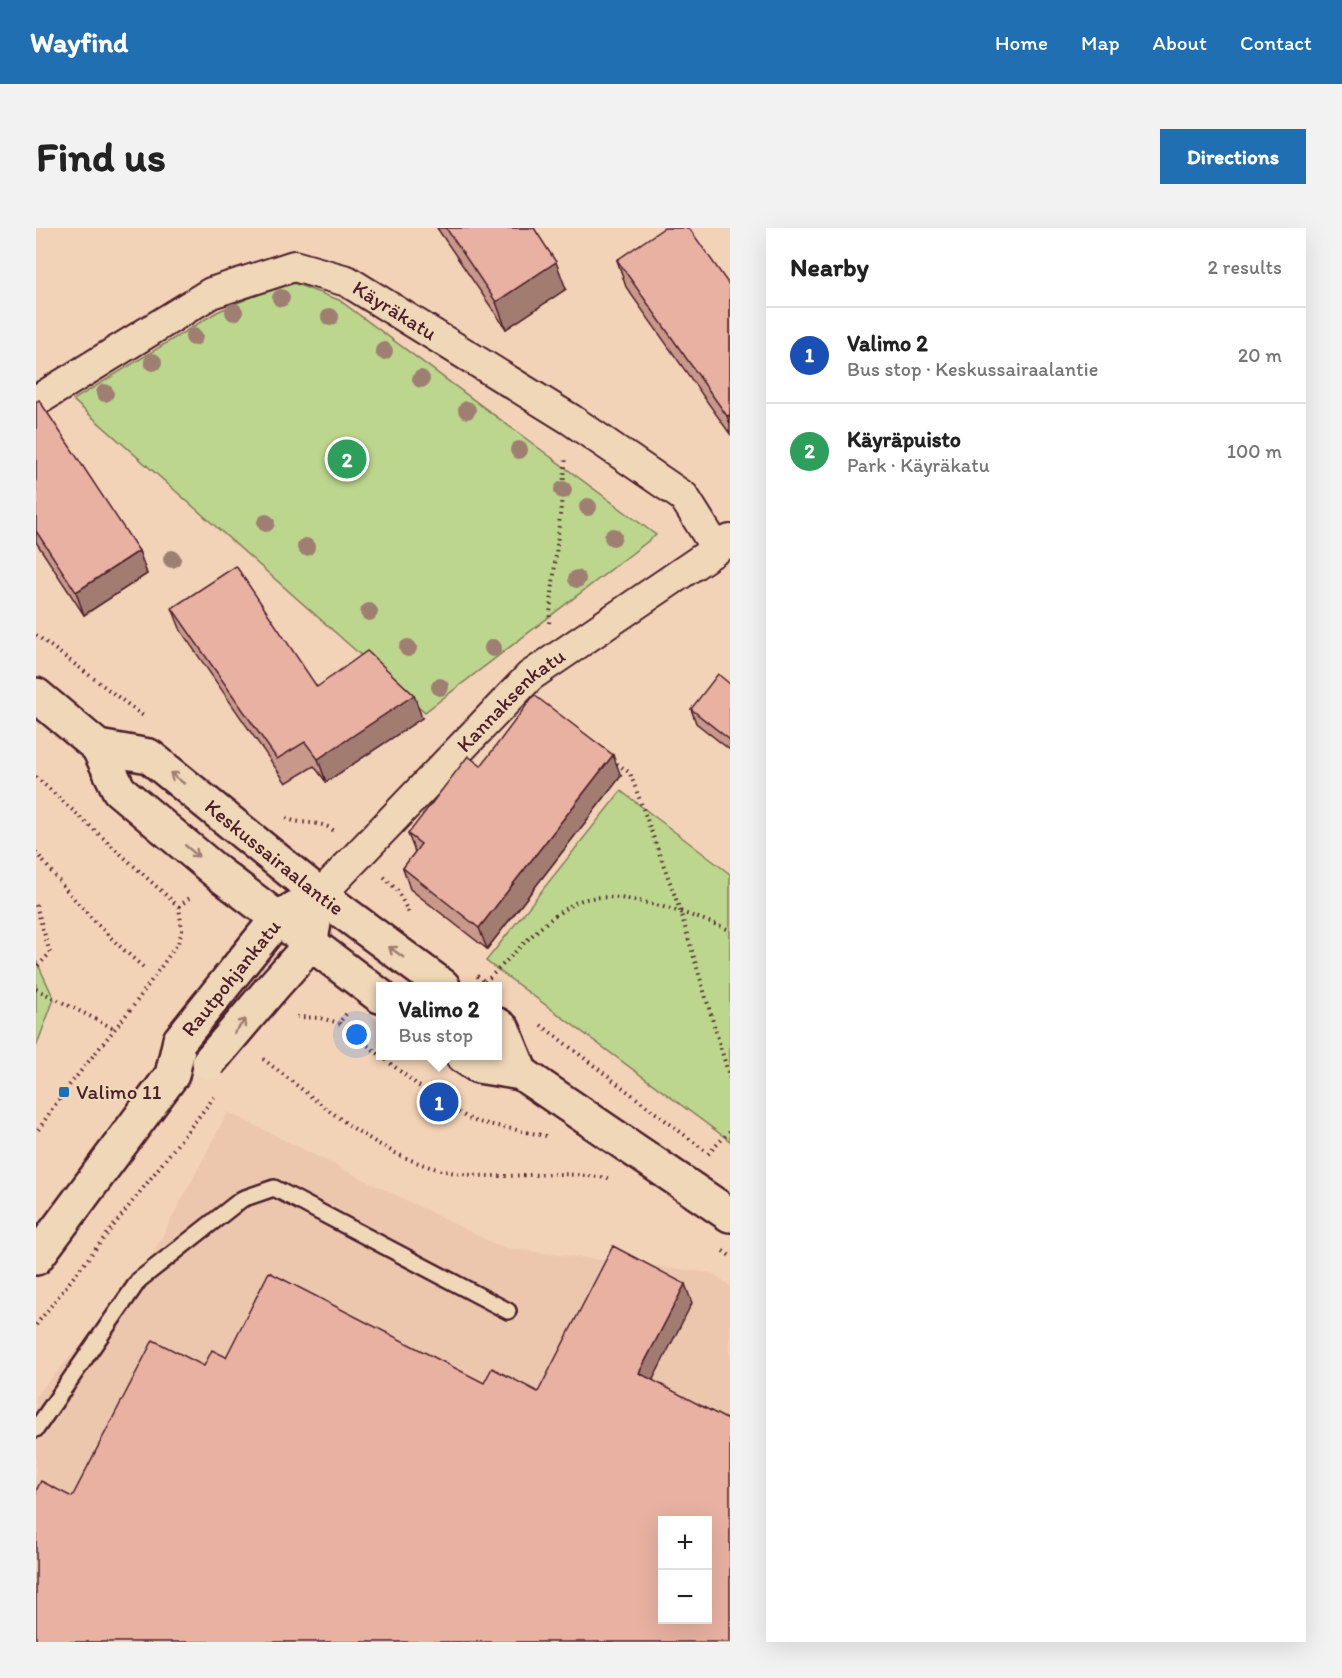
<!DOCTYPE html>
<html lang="en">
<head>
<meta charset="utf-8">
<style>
  :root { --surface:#fff; --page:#f2f2f2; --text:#222; --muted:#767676; --line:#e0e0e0; --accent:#1f6fb2 }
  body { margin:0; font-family:Itim,sans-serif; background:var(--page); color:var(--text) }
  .controls { position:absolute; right:18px; bottom:18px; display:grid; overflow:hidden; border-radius:0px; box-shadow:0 6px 24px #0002 }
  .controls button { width:54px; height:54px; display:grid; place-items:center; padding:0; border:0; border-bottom:2px solid var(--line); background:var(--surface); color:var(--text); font:30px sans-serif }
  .you { position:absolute; left:321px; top:807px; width:21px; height:21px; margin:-15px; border:4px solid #fff; border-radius:50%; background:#1a73e8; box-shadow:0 0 0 9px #1a73e833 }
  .badge { display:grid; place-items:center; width:39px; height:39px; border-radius:50%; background:var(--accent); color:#fff; font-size:20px; font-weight:700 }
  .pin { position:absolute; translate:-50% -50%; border:3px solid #fff; box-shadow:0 2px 6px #0006 }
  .popup { position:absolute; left:340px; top:754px; width:126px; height:78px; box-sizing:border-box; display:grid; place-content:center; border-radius:0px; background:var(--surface); filter:drop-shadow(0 2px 4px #0005); font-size:20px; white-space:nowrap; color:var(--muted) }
  .popup b { font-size:22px; color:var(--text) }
  .popup::after { content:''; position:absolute; left:50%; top:100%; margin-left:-12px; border:12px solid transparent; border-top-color:var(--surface) }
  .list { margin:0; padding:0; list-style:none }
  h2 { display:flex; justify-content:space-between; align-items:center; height:78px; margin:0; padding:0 24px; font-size:26px }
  h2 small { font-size:20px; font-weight:400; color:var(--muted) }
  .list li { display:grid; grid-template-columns:39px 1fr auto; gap:18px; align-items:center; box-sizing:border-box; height:96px; padding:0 24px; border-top:2px solid var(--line) }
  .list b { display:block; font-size:22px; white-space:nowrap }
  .list p { margin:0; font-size:20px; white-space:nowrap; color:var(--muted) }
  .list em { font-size:20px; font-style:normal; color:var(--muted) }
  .map { position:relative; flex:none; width:694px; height:1414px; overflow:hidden; border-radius:0px }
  header { display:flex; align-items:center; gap:36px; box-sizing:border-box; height:84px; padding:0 30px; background:var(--accent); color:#fff }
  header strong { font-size:28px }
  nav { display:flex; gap:33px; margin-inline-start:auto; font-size:21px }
  .intro { display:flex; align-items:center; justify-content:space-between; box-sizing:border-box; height:144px; padding:0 36px }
  h1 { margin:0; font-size:42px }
  .button { padding:15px 27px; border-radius:0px; background:var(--accent); color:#fff; font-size:21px; font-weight:700 }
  main { display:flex; gap:36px; padding:0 36px }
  aside { flex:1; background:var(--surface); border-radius:0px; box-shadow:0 6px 24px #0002 }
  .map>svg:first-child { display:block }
</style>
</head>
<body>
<header>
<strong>Wayfind</strong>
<nav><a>Home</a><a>Map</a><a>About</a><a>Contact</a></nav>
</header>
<div class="intro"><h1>Find us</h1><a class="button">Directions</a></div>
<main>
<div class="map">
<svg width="694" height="1414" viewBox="0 0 694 1414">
  <rect width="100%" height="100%" fill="#f3d3b7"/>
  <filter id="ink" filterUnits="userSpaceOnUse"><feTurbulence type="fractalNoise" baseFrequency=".0167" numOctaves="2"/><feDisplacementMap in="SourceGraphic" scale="12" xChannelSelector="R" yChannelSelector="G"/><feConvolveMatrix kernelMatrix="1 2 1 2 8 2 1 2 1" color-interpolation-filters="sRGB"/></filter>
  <g filter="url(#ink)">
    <!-- built -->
    <path fill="#edc6ae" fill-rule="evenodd" d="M 192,884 L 467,1020 L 676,1045 L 694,1058 L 694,1414 L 0,1414 L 0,1167 L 103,1052 ZM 626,1292 L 672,1292 L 672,1392 L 626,1392 Z"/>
    <!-- green -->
    <g fill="#bdd68d" stroke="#847a5c" stroke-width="1.5">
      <path d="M 252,53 L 303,72 L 620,307 L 389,484 L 37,172 L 181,84 Z"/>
      <path d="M 585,563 L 694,646 L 694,913 L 450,733 Z"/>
      <path d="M 0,732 L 18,771 L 0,819 Z"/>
    </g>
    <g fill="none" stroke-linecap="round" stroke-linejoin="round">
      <!-- lane casing -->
      <g stroke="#4a1f2b" stroke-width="20">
        <path id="lane" d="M 0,1201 L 103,1052 L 206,971 L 238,960 L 472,1083"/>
      </g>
      <!-- street casing -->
      <g stroke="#4a1f2b" stroke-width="34">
        <g id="street">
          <path id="s1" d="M 0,173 L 175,65 L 258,38 L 311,53 L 534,191 L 648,269 L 680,320"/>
          <path id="s2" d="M 284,667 L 494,448 L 694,312"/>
        </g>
      </g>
      <!-- secondary casing -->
      <g stroke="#4a1f2b" stroke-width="38">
        <g id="secondary">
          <path d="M 0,467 L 62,519 L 83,562 L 182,645 L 344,768"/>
          <path id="s3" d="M 62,519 L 113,528 L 284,667 L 407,758"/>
          <path d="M 204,737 L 242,690 L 261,679"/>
          <path d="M 234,762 L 274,717 L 278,695"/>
          <path d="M 462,797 L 467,801 L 485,845"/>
          <path d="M 427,828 L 442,838 L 485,845 L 694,987"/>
          <path d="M 0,1030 L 136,847 L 144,812"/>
        </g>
      </g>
      <!-- path -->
      <g stroke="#4a1f2b" stroke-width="4" stroke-dasharray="1.5 4.5" stroke-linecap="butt">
        <path d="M 513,395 L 530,229"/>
        <path d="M 0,407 L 110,490"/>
        <path d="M 576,532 L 594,545 L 644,682 L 694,851"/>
        <path d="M 0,549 L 143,679 L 146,703 L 142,715 L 98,777 L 28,864 L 0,905"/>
        <path d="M 250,590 C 266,598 284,591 298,603"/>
        <path d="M 0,624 C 33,667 66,704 107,739"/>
        <path d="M 348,649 L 361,662 L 374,687"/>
        <path d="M 0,677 L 14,725 L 0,740"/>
        <path d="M 143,679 L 154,669"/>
        <path d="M 441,748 L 455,758"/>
        <path d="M 449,754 C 477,728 505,693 539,675 C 574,656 659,688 694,702"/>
        <path d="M 0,761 L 79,801"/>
        <path d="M 310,786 L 303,795 L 344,827"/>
        <path d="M 261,789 L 284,790 L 303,795"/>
        <path d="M 505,797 L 668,922"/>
        <path d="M 345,828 L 403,874 L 438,893 L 510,908"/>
        <path d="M 227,831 C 287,876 348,936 426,946 C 456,950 486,947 517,946 C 535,946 553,948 572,950"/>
        <path d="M 672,926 L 694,903"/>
        <path d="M 687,1023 L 694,1028"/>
        <path d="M 0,1097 L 179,868"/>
      </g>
      <!-- lane -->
      <use href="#lane" stroke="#f0d7b8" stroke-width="15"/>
      <!-- street -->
      <use href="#street" stroke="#f0d7b8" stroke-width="30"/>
      <!-- secondary -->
      <use href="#secondary" stroke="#f0d7b8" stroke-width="33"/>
      <!-- secondary-bridge casing -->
      <g stroke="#4a1f2b" stroke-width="38" stroke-linecap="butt">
        <g id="secondary-bridge">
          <path d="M 144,812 L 204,737"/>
          <path d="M 173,834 L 234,762"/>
        </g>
      </g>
      <!-- secondary-bridge -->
      <use href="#secondary-bridge" stroke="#f0d7b8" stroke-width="33"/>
    </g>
    <!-- trees -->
    <g fill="#9f7f72">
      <circle cx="245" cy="70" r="9"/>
      <circle cx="198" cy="84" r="9"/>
      <circle cx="294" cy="89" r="9"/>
      <circle cx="158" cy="109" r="9"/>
      <circle cx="348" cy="123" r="9"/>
      <circle cx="117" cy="134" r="9"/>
      <circle cx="385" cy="151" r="9"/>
      <circle cx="69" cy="165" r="9"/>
      <circle cx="431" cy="182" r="9"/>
      <circle cx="483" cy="222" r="9"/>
      <circle cx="527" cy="262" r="9"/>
      <circle cx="552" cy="279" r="9"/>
      <circle cx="230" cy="295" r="9"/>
      <circle cx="577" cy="309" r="9"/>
      <circle cx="270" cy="319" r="9"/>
      <circle cx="136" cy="331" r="9"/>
      <circle cx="541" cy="351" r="9"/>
      <circle cx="333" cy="384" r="9"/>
      <circle cx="372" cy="420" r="9"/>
      <circle cx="457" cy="420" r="9"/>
      <circle cx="404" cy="459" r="9"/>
    </g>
    <!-- wall -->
    <g fill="#c8988b" stroke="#4a1f2b" stroke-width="1.5">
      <path d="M 401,0 L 498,0 L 530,61 L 470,101 Z"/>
      <path d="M 581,32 L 694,58 L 694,206 L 590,59 Z"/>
      <path d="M 0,174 L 103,323 L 111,346 L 48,387 L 0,314 Z"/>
      <path d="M 136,380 L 281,459 L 386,490 L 290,554 L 278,538 L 250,555 L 145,403 Z"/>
      <path d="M 694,456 L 694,522 L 660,495 L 655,481 Z"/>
      <path d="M 445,538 L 585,548 L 451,721 L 374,661 L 367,640 L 379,624 L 372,606 Z"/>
    </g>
    <!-- shaded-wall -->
    <g fill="#a27c71" stroke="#4a1f2b" stroke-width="1.5">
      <path d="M 520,34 L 530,61 L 470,101 L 460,74 Z"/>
      <path d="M 694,187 L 694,196 L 691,188 Z"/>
      <path d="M 103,323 L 111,346 L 48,387 L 40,364 Z"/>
      <path d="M 378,467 L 386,490 L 290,554 L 282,531 Z"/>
      <path d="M 577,527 L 585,548 L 451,721 L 443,700 Z"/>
      <path d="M 649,1056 L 656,1075 L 610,1165 L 603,1145 Z"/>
    </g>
    <!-- building -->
    <g fill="#e8b1a2" stroke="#4a1f2b" stroke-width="1.5" fill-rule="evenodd">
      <path d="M 410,0 L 498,0 L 520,34 L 460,74 Z"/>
      <path d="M 628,0 L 653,0 L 694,58 L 694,187 L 691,188 L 581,32 Z"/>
      <path d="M 3,172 L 103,323 L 40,364 L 0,303 L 0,174 Z"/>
      <path d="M 200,338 L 281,459 L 331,423 L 378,467 L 282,531 L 269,514 L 241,531 L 136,380 Z"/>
      <path d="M 682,446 L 694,456 L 694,512 L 655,481 Z"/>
      <path d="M 498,467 L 577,527 L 443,700 L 367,640 L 385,616 L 372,606 L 432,528 L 445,538 Z"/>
      <path d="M 577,1018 L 649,1056 L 603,1145 L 694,1193 L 694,1414 L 0,1414 L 0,1263 L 5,1253 L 36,1269 L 117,1112 L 168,1138 L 176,1122 L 190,1129 L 233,1044 L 448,1155 L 456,1140 L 502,1164 ZM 627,1293 L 672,1293 L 672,1392 L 627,1392 Z"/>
    </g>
    <!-- one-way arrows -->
    <defs><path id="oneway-shaft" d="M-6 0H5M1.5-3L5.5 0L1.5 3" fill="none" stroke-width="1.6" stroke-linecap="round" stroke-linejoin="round" transform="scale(1.5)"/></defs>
    <g stroke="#9d7b72">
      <use href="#oneway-shaft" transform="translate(141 550) rotate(-142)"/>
      <use href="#oneway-shaft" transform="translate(156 623) rotate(40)"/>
      <use href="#oneway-shaft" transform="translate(360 724) rotate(-144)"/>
      <use href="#oneway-shaft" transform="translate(204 798) rotate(-50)"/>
    </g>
  </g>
  <!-- markers -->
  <rect fill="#1f6fb2" stroke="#f0d7b8" stroke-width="2" x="22" y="858" width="12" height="12" rx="3"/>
  <g text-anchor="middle" stroke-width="4.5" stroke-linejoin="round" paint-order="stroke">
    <!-- street labels -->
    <g font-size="21" fill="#4a1f2b" stroke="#f0d7b8">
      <text dy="7" stroke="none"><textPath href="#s1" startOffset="404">Käyräkatu</textPath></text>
      <text dy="7" stroke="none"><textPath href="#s2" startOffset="273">Kannaksenkatu</textPath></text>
      <text dy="7" stroke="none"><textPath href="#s3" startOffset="213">Keskussairaalantie</textPath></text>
      <text transform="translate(195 750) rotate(-51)" y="7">Rautpohjankatu</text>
    </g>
    <!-- poi labels -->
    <g font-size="21" fill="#4a1f2b" stroke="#f0d7b8" text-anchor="start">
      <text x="40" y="871">Valimo 11</text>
    </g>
  </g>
</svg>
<div class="controls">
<button>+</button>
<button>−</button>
</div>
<div class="you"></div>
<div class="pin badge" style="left:403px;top:874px;background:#1a4fb4">1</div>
<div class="popup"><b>Valimo 2</b>Bus stop</div>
<div class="pin badge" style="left:311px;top:231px;background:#2e9e5b">2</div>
</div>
<aside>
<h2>Nearby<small>2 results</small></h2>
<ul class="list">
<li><span class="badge" style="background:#1a4fb4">1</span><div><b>Valimo 2</b><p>Bus stop · Keskussairaalantie</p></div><em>20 m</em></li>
<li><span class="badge" style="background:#2e9e5b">2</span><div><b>Käyräpuisto</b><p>Park · Käyräkatu</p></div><em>100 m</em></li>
</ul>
</aside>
</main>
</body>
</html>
